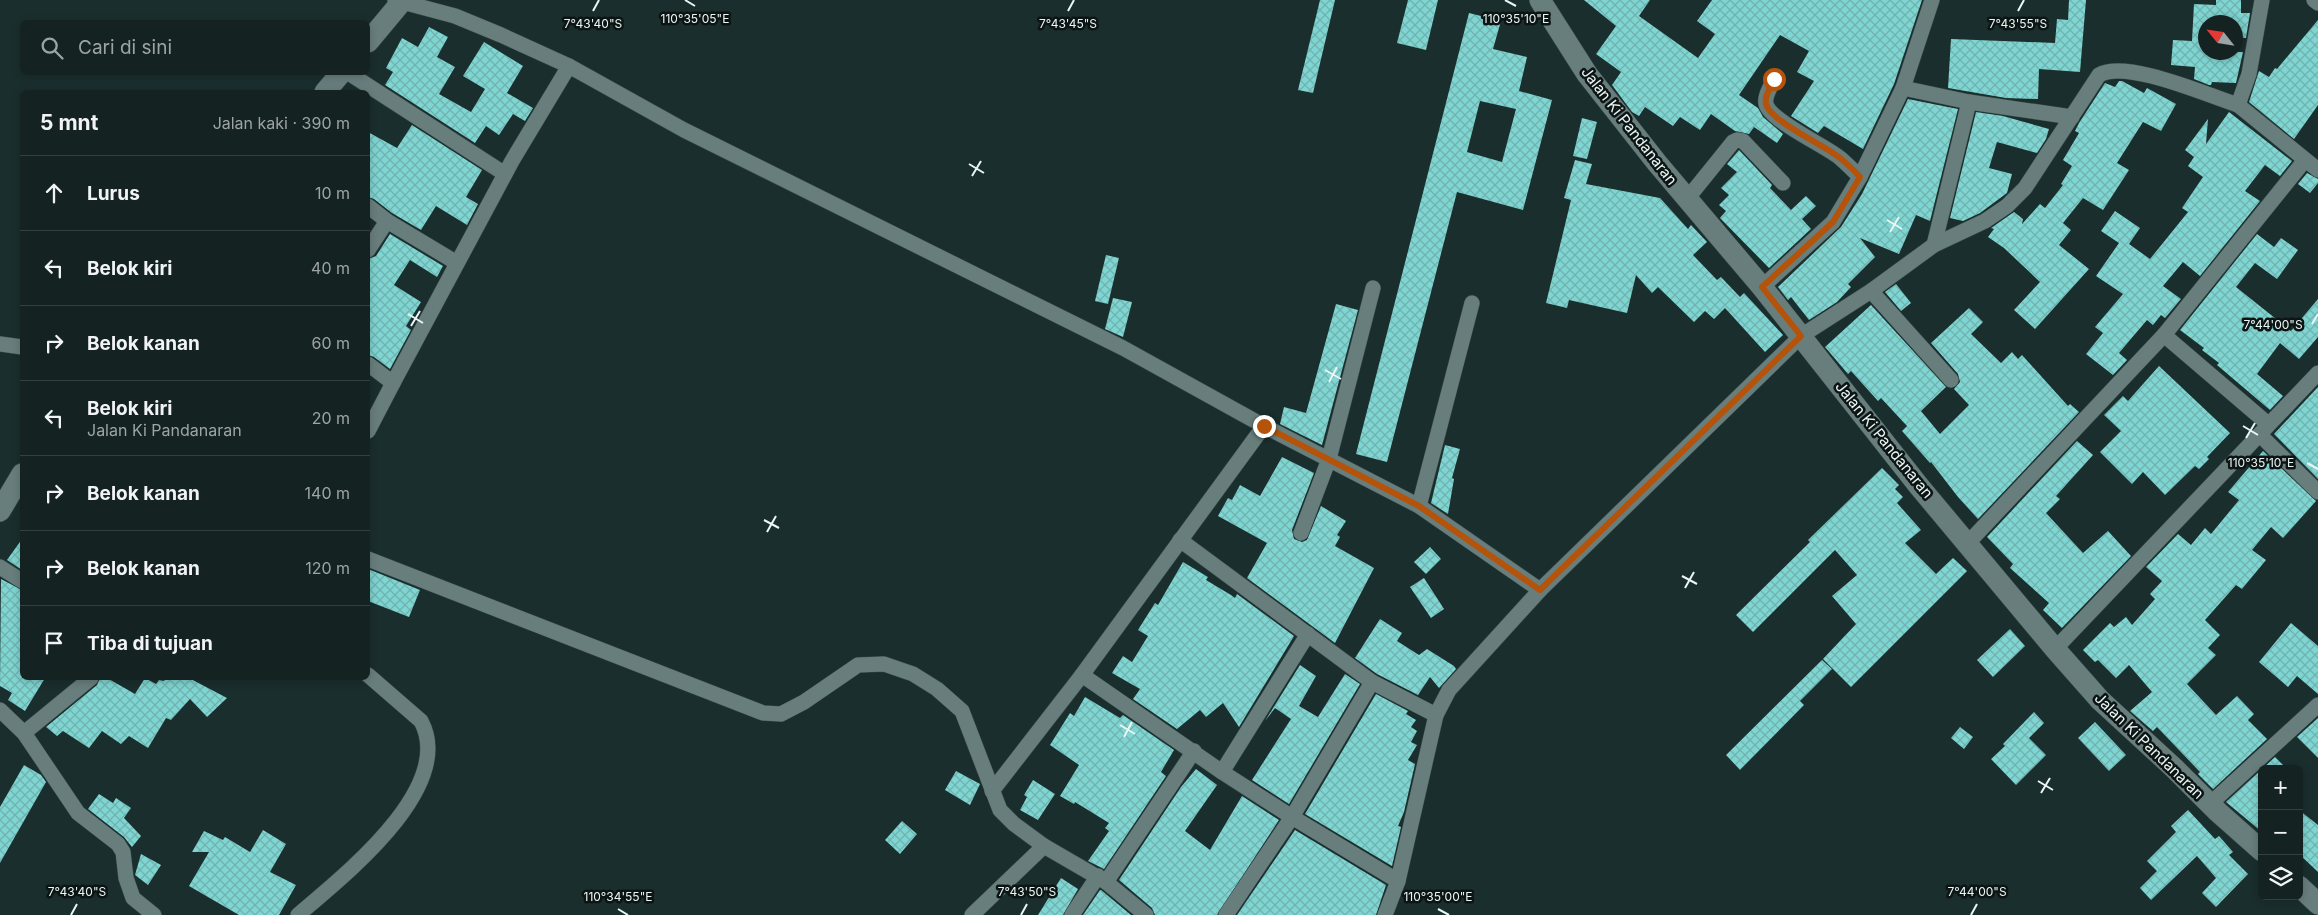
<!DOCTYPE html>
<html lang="id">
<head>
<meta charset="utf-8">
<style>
  :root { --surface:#142222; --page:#1d2a2a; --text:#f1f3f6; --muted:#9da4a5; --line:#333f40 }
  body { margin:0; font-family:Inter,sans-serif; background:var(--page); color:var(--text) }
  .controls { position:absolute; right:15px; bottom:15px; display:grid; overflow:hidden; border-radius:8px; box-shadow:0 2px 8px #0003 }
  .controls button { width:45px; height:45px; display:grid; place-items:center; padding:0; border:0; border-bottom:1px solid var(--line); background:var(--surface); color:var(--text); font:25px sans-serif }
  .compass { position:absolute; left:2198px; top:15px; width:45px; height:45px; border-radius:50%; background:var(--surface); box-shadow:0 2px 8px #0003; rotate:300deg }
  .stop { position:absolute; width:15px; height:15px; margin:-11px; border:4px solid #b45309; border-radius:50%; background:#fff }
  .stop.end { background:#b45309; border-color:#fff; box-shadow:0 1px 5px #0008 }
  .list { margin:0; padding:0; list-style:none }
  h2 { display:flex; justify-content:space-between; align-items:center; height:65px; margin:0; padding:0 20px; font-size:21px }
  h2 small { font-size:16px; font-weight:400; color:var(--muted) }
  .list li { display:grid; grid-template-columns:32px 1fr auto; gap:15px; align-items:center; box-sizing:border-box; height:75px; padding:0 20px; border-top:1px solid var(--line) }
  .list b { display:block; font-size:19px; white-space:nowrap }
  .list p { margin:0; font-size:16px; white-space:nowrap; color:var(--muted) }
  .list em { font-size:16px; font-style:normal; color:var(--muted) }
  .icon { flex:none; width:28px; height:28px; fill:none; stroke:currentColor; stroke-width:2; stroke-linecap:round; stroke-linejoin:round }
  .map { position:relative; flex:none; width:2318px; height:915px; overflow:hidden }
  .search { position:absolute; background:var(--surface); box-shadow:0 2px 8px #0003; left:20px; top:20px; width:350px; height:55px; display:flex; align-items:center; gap:12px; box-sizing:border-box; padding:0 18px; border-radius:8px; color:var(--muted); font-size:19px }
  .panel { position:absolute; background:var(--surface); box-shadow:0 2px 8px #0003; left:20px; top:90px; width:350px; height:590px; border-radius:8px }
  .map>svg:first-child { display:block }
</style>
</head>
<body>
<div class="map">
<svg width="2318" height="915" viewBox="0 0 2318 915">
  <defs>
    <pattern id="building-cross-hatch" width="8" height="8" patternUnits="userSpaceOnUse" patternTransform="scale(1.25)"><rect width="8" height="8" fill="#7ed5d1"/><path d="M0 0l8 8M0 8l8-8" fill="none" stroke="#70b2af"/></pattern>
  </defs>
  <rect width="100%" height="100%" fill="#1a2e2d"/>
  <!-- building -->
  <g fill="url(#building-cross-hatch)" fill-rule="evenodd">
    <path d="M 1320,0 L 1335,0 L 1313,93 L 1298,90 Z"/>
    <path d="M 1408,0 L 1438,0 L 1426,50 L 1397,43 Z"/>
    <path d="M 1584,0 L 1650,0 L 1639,16 L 1698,58 L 1715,34 L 1697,21 L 1712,0 L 1922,0 L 1894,84 L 1863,149 L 1824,126 L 1818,133 L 1791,116 L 1814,81 L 1797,72 L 1809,51 L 1780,35 L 1739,95 L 1758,108 L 1763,117 L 1783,134 L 1777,143 L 1754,127 L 1749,134 L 1735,131 L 1711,114 L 1700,130 L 1680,117 L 1673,126 L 1645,107 L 1639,116 L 1632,112 L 1612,85 L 1621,72 L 1596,54 L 1616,26 Z"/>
    <path d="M 2069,0 L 2086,0 L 2080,72 L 2039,69 L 2038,99 L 2006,98 L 1948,88 L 1951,39 L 2055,43 L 2057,19 L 2068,20 Z"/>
    <path d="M 2216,0 L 2241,0 L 2241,13 L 2250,13 L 2246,38 L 2236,37 L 2236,22 L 2206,22 L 2206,52 L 2243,52 L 2236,83 L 2212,82 L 2211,85 L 2209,85 L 2194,79 L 2195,67 L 2171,65 L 2173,40 L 2192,41 L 2194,4 L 2216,5 Z"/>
    <path d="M 1469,13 L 1501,21 L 1493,49 L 1527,57 L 1519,91 L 1552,100 L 1523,210 L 1457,192 L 1387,462 L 1356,454 ZM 1480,101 L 1516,109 L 1502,162 L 1467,152 Z"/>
    <path d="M 2318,20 L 2318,105 L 2294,139 L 2249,102 L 2259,71 L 2269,77 L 2275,68 L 2277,69 Z"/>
    <path d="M 429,27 L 448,37 L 437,57 L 455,67 L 439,94 L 471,112 L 485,89 L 463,76 L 484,42 L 523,66 L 507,93 L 533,108 L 525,121 L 513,114 L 499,135 L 486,126 L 475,143 L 385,85 L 393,72 L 386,68 L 402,38 L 418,47 Z"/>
    <path d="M 2119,81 L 2122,81 L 2144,93 L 2147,88 L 2176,104 L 2161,131 L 2143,122 L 2117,163 L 2129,170 L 2103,210 L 2083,198 L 2063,223 L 2071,230 L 2059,245 L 2089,269 L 2035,329 L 2014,310 L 2040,282 L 2004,248 L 1988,237 L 1994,229 L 1991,228 L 2014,212 L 2023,219 L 2022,224 L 2040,204 L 2045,208 L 2063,185 L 2061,184 L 2072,166 L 2063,160 L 2079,133 L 2075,131 L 2079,123 L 2105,83 L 2115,87 Z"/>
    <path d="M 1908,99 L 1958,109 L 1930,221 L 1916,215 L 1899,254 L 1860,238 L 1875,257 L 1848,284 L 1851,287 L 1837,302 L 1809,320 L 1791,297 L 1788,300 L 1778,287 L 1841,227 L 1862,194 Z"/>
    <path d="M 1976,112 L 2003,116 L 2049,129 L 2046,139 L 2037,153 L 1997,142 L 1989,168 L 2012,174 L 2007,193 L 1980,213 L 1963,221 L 1950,218 Z"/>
    <path d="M 2229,112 L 2292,161 L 2280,176 L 2265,165 L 2245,191 L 2260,201 L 2200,276 L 2183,262 L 2163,286 L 2181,299 L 2165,318 L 2161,315 L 2153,325 L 2147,320 L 2119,353 L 2127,360 L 2113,375 L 2086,354 L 2103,333 L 2095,327 L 2123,294 L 2096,276 L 2119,243 L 2101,231 L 2115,211 L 2140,228 L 2129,244 L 2150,259 L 2188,212 L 2182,208 L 2203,177 L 2188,166 L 2194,157 L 2185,150 L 2208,119 L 2206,144 Z"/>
    <path d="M 1582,118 L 1597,122 L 1587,159 L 1573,156 Z"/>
    <path d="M 412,125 L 482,170 L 466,197 L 478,204 L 467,225 L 436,206 L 421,230 L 392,213 L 374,199 L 368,197 L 368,132 L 397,148 Z"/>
    <path d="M 1739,150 L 1772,185 L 1770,188 L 1791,210 L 1806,196 L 1816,206 L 1802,219 L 1811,229 L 1769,268 L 1720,218 L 1726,211 L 1719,205 L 1729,195 L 1721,188 L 1737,172 L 1727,164 Z"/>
    <path d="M 1575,160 L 1592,164 L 1586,184 L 1660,198 L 1688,229 L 1691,225 L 1707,242 L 1693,255 L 1717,280 L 1721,277 L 1740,297 L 1744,293 L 1783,335 L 1765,352 L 1725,308 L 1714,319 L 1705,311 L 1694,322 L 1658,287 L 1652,293 L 1636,275 L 1627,313 L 1569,300 L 1567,308 L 1546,303 L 1571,200 L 1564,198 Z"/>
    <path d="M 2307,173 L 2318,179 L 2318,183 L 2310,193 L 2298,184 Z"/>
    <path d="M 390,234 L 443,266 L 437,277 L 410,260 L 394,285 L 421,302 L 406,326 L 411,330 L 390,369 L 374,357 L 368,355 L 368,259 L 376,256 Z"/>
    <path d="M 2257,234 L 2274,247 L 2281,238 L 2298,250 L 2277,279 L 2255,263 L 2236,287 L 2291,331 L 2318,299 L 2318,337 L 2299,359 L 2280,343 L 2257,374 L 2283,396 L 2270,410 L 2217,365 L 2219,363 L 2202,350 L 2204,348 L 2180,330 Z"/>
    <path d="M 1106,255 L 1119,258 L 1108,304 L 1095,301 Z"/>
    <path d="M 1896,284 L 1911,303 L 1901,311 L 1885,292 Z"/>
    <path d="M 1113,298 L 1132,302 L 1123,337 L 1105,329 Z"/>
    <path d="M 1336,304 L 1358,310 L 1322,445 L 1280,424 L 1284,407 L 1306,413 Z"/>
    <path d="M 1871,305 L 1946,387 L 1921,411 L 1940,434 L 1969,405 L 1954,389 L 1960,382 L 1958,374 L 1931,343 L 1969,308 L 1983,322 L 1971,334 L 2001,363 L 2012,352 L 2018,359 L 2022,355 L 2068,406 L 2070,404 L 2079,412 L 1978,519 L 1958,497 L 1931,462 L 1930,463 L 1902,431 L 1907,426 L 1881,398 L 1878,401 L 1851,371 L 1848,374 L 1825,347 Z"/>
    <path d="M 2159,366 L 2230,433 L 2207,457 L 2209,459 L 2199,469 L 2195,466 L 2165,495 L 2143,472 L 2132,484 L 2100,452 L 2121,431 L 2104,415 L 2123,396 L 2128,401 Z"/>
    <path d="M 2318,387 L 2318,479 L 2274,434 Z"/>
    <path d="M 2077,441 L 2093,455 L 2056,496 L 2060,499 L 2046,513 L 2083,553 L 2108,531 L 2131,556 L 2062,628 L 2043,610 L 2049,603 L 2010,568 L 2013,564 L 1987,537 Z"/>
    <path d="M 1445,445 L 1460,449 L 1452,478 L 1454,479 L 1448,514 L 1431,503 Z"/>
    <path d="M 2263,451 L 2316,501 L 2283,538 L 2271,527 L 2252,550 L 2266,560 L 2242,589 L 2236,585 L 2205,620 L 2220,635 L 2208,648 L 2216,655 L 2187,684 L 2216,715 L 2237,696 L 2254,714 L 2248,720 L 2267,739 L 2213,789 L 2198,774 L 2200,772 L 2157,727 L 2153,731 L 2130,711 L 2152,692 L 2129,665 L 2116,678 L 2098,660 L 2095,662 L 2083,650 L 2110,623 L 2114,627 L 2126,617 L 2132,625 L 2155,599 L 2150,594 L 2162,581 L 2146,567 L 2178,534 L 2191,545 L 2205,528 L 2211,534 L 2239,500 L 2228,492 Z"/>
    <path d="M 1282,457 L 1314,473 L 1292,530 L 1294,539 L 1302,542 L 1307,540 L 1321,506 L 1346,521 L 1337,535 L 1340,537 L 1335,546 L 1374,568 L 1335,643 L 1247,578 L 1267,543 L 1218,516 L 1228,498 L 1232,500 L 1240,485 L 1260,496 Z"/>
    <path d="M 1882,468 L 1899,485 L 1895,489 L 1903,497 L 1897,503 L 1921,530 L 1905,543 L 1936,574 L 1953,558 L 1967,571 L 1851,687 L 1823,659 L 1856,624 L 1832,596 L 1857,575 L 1835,550 L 1753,632 L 1736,615 L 1810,542 L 1808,540 Z"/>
    <path d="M 22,539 L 22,570 L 7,560 Z"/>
    <path d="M 1430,547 L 1441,559 L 1426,574 L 1414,562 Z"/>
    <path d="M 1183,562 L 1208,577 L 1206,580 L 1231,595 L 1235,598 L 1237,594 L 1294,636 L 1239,727 L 1223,703 L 1206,717 L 1200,710 L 1177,729 L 1133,699 L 1140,689 L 1112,673 L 1123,656 L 1132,662 L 1148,636 L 1138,630 L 1155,603 L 1158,605 Z"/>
    <path d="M 368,569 L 420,590 L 409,617 L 368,601 Z"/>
    <path d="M 1424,578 L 1444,609 L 1431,618 L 1410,587 Z"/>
    <path d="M 1,579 L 22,590 L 22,678 L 45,678 L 25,711 L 8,700 L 12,693 L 0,686 Z"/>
    <path d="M 1380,619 L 1402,633 L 1397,641 L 1419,655 L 1427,649 L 1454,666 L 1456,669 L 1439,688 L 1430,677 L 1418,695 L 1377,674 L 1355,658 Z"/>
    <path d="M 2291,623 L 2318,646 L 2318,694 L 2297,676 L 2288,687 L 2259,662 Z"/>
    <path d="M 2010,629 L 2025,646 L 1993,677 L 1977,660 Z"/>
    <path d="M 1822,660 L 1832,669 L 1800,701 L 1804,705 L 1740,770 L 1726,755 Z"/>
    <path d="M 1300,665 L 1316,676 L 1299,706 L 1318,717 L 1345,674 L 1360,684 L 1289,804 L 1252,780 L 1291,719 L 1275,708 L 1265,721 Z"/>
    <path d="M 100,678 L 107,678 L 135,694 L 145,678 L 156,684 L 159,680 L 164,681 L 166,678 L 189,678 L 227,698 L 207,717 L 190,699 L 171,720 L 166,718 L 148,748 L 129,736 L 121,744 L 102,731 L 89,748 L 63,731 L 57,736 L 46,727 L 97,685 Z"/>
    <path d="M 1376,694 L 1408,711 L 1406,714 L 1416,720 L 1411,727 L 1417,731 L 1411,742 L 1417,745 L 1408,760 L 1415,764 L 1404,812 L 1398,826 L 1401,827 L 1392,866 L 1305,814 Z"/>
    <path d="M 1085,697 L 1120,718 L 1123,715 L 1174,750 L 1161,772 L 1166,776 L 1104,869 L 1088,861 L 1109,831 L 1105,828 L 1109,823 L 1075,802 L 1074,804 L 1060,796 L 1079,765 L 1050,745 L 1070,713 L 1074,716 Z"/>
    <path d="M 2034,712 L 2044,723 L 2029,738 L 2046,755 L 2016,785 L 1991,759 L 2005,746 L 2003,744 Z"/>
    <path d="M 2318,718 L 2318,758 L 2297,737 Z"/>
    <path d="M 2095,722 L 2126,755 L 2109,771 L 2078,738 Z"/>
    <path d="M 1960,727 L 1973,737 L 1964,749 L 1951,738 Z"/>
    <path d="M 2275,757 L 2287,769 L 2262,769 Z"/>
    <path d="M 24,765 L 41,775 L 46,782 L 0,863 L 0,807 Z"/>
    <path d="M 1196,769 L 1217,785 L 1185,831 L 1210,850 L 1242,796 L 1279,820 L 1217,915 L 1155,915 L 1152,908 L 1119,880 L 1181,787 Z"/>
    <path d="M 2262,769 L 2262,832 L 2226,802 Z"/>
    <path d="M 956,771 L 980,784 L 970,805 L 945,790 Z"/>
    <path d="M 1033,780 L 1055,794 L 1038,820 L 1020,810 L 1027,797 L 1024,795 Z"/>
    <path d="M 99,794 L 113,803 L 116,798 L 131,808 L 124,818 L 141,836 L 132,847 L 124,837 L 88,809 Z"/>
    <path d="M 2188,810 L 2215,839 L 2219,836 L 2233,852 L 2229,855 L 2248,874 L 2216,907 L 2202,893 L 2216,878 L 2197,856 L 2151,900 L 2140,888 L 2157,871 L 2147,861 L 2176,832 L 2171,826 Z"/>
    <path d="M 2299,810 L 2318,825 L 2318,872 L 2299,854 Z"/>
    <path d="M 902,821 L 917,834 L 900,854 L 885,840 Z"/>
    <path d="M 263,830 L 286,844 L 270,872 L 296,885 L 279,915 L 239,915 L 189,886 L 209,852 L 192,852 L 204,831 L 223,840 L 225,837 L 250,852 Z"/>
    <path d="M 1295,830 L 1386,885 L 1376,915 L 1237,915 Z"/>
    <path d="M 141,854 L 161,865 L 148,885 L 135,875 Z"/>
    <path d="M 1061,878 L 1078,889 L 1063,915 L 1038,915 Z"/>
    <path d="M 1100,890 L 1101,890 L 1131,915 L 1083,915 Z"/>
  </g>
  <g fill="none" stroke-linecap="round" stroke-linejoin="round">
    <!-- street casing -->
    <g stroke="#3a4c4c" stroke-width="16">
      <g id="street">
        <path d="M 395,0 L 455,16 L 501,35 L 569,66"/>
        <path d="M 2314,0 L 2318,3"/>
        <path d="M 347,72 L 505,174"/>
        <path d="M 1774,79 C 1771,87 1764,96 1766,104 C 1770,121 1826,146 1840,158 C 1847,164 1854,171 1860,177"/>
        <path d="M 1903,88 L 1932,0"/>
        <path d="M 2238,105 L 2318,170"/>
        <path d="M 1687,199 L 1733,142 L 1737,140 L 1743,141 L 1783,183"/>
        <path d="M 368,206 L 387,221 L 457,263"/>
        <path d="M 1934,245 L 1969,102"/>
        <path d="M 368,250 L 387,221"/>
        <path d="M 1762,287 L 1833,222 L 1860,177 L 1903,88 L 1969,102 L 2072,117"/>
        <path d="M 1871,291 L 1951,380"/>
        <path d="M 2164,335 L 2268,424"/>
        <path d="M 0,344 L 22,347"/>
        <path d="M 368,364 L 393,383 L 512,161 L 569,66 L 684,130 L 1123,348 L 1264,426 L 1419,506 L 1540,590"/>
        <path d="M 368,431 L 393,383"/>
        <path d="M 2260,435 L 2318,492"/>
        <path d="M 1419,506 L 1472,303"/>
        <path d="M 1301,533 L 1329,459 L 1373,288"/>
        <path d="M 1180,540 L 1372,682 L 1436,715"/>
        <path d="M 1968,543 L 2164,335 L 2305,160"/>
        <path d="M 368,559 L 763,713 L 781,714 L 804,702 L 858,665 L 884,664 L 913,674 L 937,689 L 962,711 L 1000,810 L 1014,824 L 1044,846 L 1106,882 L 1146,915"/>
        <path d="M 0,567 L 22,581"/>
        <path d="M 2055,649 L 2318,373"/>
        <path d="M 1082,675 L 1222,772 L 1292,817 L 1398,881"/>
        <path d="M 0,710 L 24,733 L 78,813 L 118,844 L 123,852 L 126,878 L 133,898 L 154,915"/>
        <path d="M 24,733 L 91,678"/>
        <path d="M 1222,772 L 1308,634"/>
        <path d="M 992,791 L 1082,675 L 1264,426"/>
        <path d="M 2210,804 L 2318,705"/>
        <path d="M 1106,882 L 1194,751"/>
        <path d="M 298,915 C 342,877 457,788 421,721 L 368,675"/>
        <path d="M 972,915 L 1044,846"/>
        <path d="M 1072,915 L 1098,876"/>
        <path d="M 1226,915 L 1292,817 L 1372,682"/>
        <path d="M 1385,915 L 1398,881 L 1436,715 L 1449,690 L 1540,590 L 1801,336 L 1871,291 L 1934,245 L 1985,221 L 2007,206 L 2025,188 L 2099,75 C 2126,59 2207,95 2238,105 L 2249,74 L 2262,0"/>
      </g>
    </g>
    <!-- secondary casing -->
    <g stroke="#3a4c4c" stroke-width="22">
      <g id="secondary">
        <path d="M 1540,0 L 1587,74 L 1657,163 L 1762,287 L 1918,485 L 2055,649 L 2100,700 L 2174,768 L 2218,812 L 2262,851"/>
        <path d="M 368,42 L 403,0"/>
        <path d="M 325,92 L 342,72"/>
        <path d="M 0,511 L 22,474"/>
        <path d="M 2299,886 L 2318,904"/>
      </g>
    </g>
    <!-- street -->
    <use href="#street" stroke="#687e7d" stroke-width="15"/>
    <!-- secondary -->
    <use href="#secondary" stroke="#687e7d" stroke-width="21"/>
  </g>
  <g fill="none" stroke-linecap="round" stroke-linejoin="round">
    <!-- route -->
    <path stroke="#b45309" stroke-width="6" d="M 1264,426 L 1419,506 L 1540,590 L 1801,336 L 1762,287 L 1833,222 L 1860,177 C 1854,170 1847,164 1840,158 C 1826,146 1770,121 1766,104 C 1764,96 1771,87 1774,79"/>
  </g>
  <!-- ticks -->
  <path fill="none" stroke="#e9f6f5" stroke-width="2" d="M 685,0 L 695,6M 1505,0 L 1516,6M 593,11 L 599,0M 1068,11 L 1074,0M 2018,11 L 2024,0M 969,164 L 984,173M 972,176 L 981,161M 1887,220 L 1902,229M 1890,232 L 1899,217M 408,314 L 423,323M 2312,324 L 2318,314M 411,326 L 420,311M 1325,370 L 1341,379M 1329,382 L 1337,367M 2243,426 L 2258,435M 2246,438 L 2255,423M 2307,463 L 2318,469M 764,520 L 779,528M 767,532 L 776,516M 1682,576 L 1697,584M 1685,588 L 1694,572M 1120,725 L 1135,734M 1124,737 L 1132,722M 2038,781 L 2053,790M 2041,793 L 2050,778M 618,909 L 628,915M 1438,909 L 1449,915M 71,915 L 77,904M 1021,915 L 1027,904M 1971,915 L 1977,904"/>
  <g text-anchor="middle" stroke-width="5" stroke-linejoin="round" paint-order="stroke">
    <!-- street labels -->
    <g font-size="15" fill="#e9f6f5" stroke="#0c1514">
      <text transform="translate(1629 126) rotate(52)" y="5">Jalan Ki Pandanaran</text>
      <text transform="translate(1884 440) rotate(51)" y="5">Jalan Ki Pandanaran</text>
      <text transform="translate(2149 746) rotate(44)" y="5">Jalan Ki Pandanaran</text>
    </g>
  </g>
  <g font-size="12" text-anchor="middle" fill="#e9f6f5" stroke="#0c1514" stroke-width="5" stroke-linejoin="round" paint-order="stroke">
    <text x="695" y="23">110°35'05"E</text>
    <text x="1516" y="23">110°35'10"E</text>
    <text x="593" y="28">7°43'40"S</text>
    <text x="1068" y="28">7°43'45"S</text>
    <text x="2018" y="28">7°43'55"S</text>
    <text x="2273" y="329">7°44'00"S</text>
    <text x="2261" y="467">110°35'10"E</text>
    <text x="77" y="896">7°43'40"S</text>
    <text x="1027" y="896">7°43'50"S</text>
    <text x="1977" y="896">7°44'00"S</text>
    <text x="618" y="901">110°34'55"E</text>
    <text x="1438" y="901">110°35'00"E</text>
  </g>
</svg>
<div class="controls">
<button>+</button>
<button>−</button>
<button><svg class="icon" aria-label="layers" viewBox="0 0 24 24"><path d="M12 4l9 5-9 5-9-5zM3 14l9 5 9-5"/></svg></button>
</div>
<svg class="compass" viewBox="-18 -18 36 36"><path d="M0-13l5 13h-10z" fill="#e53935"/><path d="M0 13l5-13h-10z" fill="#9da4a5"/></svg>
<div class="stop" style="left:1774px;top:79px"></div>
<div class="stop end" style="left:1264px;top:426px"></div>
<div class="search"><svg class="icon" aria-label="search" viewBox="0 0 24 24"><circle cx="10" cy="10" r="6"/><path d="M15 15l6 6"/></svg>Cari di sini</div>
<section class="panel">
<h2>5 mnt<small>Jalan kaki · 390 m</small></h2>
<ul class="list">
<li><svg class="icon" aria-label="ahead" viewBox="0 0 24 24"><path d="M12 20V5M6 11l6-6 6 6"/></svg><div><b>Lurus</b></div><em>10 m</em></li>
<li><svg class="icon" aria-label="left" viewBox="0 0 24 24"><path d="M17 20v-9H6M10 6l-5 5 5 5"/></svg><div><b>Belok kiri</b></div><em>40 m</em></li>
<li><svg class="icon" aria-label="right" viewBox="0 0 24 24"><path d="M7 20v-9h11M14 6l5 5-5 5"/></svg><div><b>Belok kanan</b></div><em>60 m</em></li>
<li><svg class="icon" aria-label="left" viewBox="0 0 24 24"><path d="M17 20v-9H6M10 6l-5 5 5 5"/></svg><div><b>Belok kiri</b><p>Jalan Ki Pandanaran</p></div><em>20 m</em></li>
<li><svg class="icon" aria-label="right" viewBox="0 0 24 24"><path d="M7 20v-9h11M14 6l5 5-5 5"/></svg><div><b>Belok kanan</b></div><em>140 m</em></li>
<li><svg class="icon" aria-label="right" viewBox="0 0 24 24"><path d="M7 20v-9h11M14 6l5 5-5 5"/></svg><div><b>Belok kanan</b></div><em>120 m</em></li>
<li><svg class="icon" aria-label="arrive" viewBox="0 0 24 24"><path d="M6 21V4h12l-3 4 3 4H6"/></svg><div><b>Tiba di tujuan</b></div></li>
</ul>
</section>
</div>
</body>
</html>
